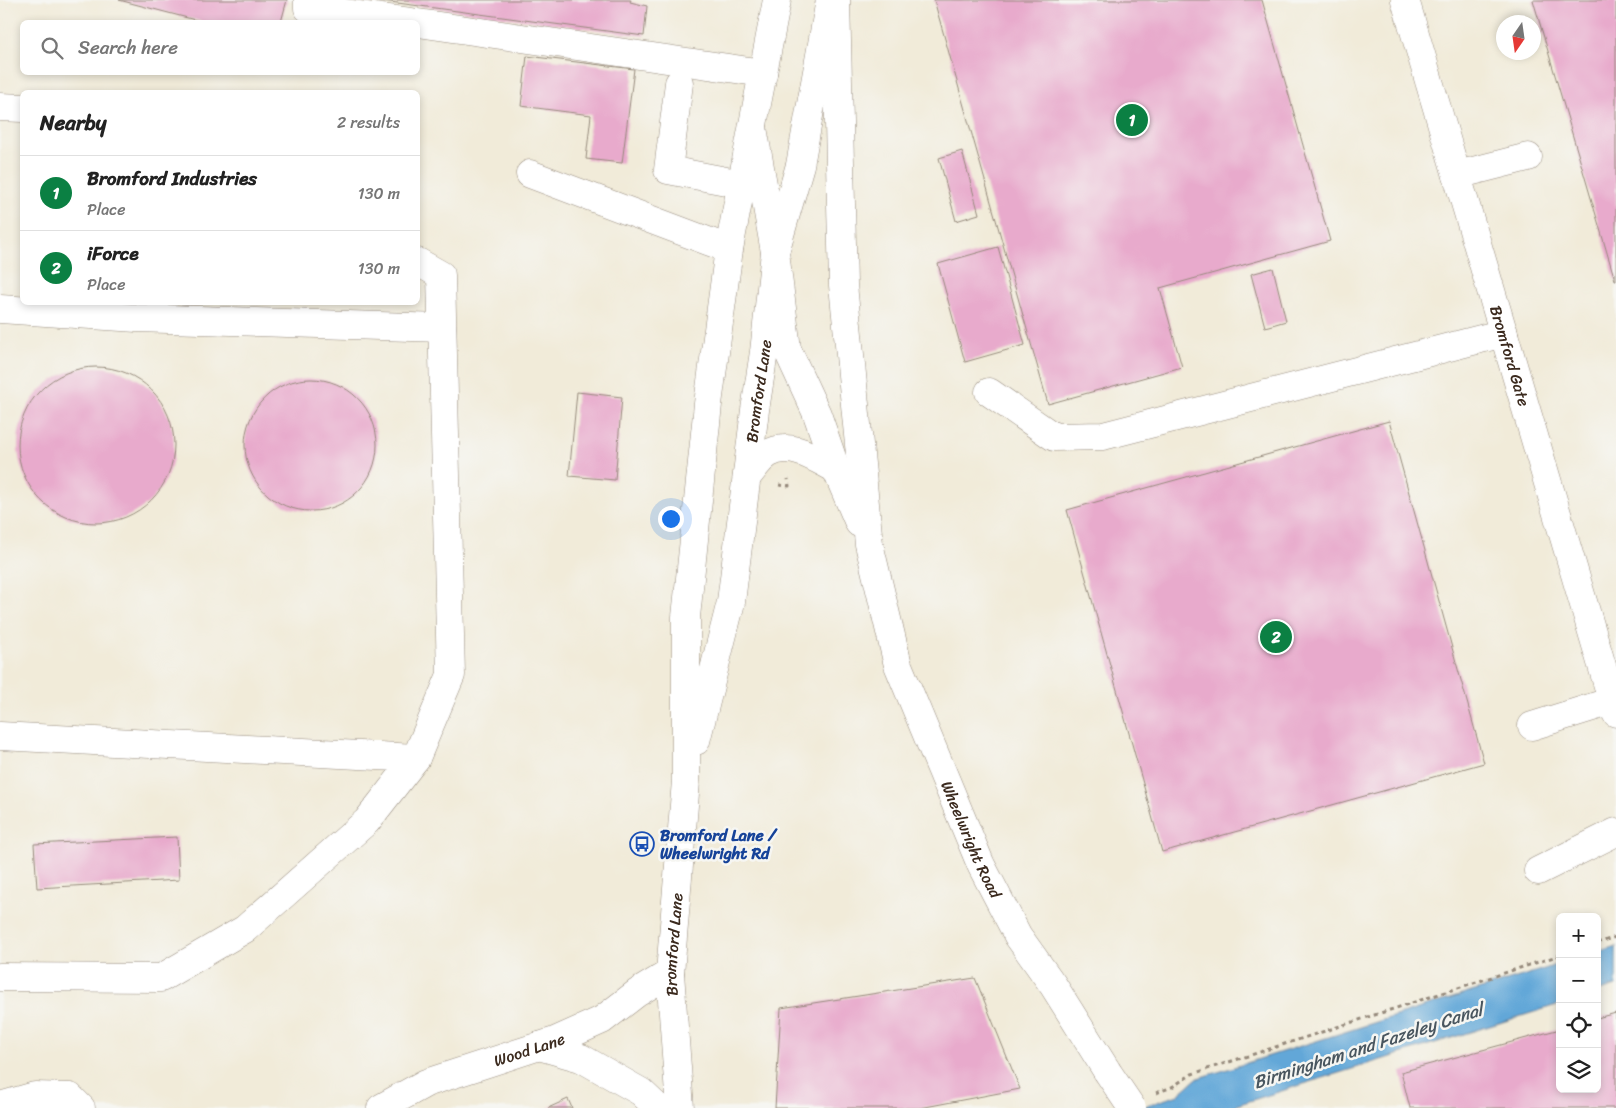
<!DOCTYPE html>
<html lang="en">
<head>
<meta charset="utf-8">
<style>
  :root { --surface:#fff; --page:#f2f2f2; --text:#222; --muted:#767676; --line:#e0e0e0; --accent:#0b8043 }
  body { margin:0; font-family:Sriracha,sans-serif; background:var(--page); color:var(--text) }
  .controls { position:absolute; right:15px; bottom:15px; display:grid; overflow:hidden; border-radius:8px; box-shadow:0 2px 8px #0003 }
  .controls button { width:45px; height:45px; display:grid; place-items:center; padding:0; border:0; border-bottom:1px solid var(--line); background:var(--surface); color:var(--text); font:25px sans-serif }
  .compass { position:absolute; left:1496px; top:15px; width:45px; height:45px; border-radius:50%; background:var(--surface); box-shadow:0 2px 8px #0003; rotate:193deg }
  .you { position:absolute; left:670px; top:518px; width:18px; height:18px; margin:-12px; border:4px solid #fff; border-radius:50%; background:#1a73e8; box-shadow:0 0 0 8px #1a73e833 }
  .badge { display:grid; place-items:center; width:32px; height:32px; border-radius:50%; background:var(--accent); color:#fff; font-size:16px; font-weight:700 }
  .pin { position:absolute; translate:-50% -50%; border:2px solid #fff; box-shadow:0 1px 5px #0006 }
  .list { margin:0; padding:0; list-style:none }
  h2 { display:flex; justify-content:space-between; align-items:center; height:65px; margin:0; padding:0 20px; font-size:21px }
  h2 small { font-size:16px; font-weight:400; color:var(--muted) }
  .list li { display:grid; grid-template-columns:32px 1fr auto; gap:15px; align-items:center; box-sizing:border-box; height:75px; padding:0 20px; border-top:1px solid var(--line) }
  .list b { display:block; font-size:19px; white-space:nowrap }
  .list p { margin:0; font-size:16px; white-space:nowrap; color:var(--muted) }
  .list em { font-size:16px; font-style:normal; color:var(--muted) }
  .icon { flex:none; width:28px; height:28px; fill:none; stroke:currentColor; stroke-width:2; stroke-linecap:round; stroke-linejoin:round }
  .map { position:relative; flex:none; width:1616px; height:1108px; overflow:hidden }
  .search { position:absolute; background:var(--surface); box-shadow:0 2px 8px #0003; left:20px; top:20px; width:400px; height:55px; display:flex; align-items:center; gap:12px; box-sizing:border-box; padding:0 18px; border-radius:8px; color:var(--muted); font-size:19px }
  .panel { position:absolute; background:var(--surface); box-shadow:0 2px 8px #0003; left:20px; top:90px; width:400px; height:215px; border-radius:8px }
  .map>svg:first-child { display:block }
</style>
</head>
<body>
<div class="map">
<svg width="1616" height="1108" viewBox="0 0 1616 1108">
  <rect width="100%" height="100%" fill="#f6f6f2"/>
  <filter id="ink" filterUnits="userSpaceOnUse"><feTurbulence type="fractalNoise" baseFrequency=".02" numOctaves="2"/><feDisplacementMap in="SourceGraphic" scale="10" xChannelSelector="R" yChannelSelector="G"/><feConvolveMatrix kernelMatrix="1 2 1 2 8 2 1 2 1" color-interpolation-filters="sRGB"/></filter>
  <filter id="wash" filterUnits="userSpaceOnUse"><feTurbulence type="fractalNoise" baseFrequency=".0096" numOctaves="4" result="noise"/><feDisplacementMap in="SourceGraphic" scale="20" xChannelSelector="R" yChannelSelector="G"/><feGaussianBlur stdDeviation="1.12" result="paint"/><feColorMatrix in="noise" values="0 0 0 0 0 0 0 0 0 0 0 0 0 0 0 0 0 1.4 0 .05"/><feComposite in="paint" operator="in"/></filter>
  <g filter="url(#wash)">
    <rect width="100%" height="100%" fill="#f1ebd9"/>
    <!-- water -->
    <g fill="#62a7d8" stroke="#4e687b">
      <path d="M 1616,946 L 1616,986 L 1597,992 L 1597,952 Z"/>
      <path d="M 1560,964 L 1560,1004 L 1227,1108 L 1139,1108 L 1178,1095 L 1196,1079 Z"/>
    </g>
    <g id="blocks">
      <!-- building -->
      <g fill="#e8aacc">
        <path d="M 119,0 L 287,0 L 281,22 L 203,22 Z"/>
        <path d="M 375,0 L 631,0 L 630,2 L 647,6 L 644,36 Z"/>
        <path d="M 934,0 L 1262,0 L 1330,241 L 1160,288 L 1182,367 L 1048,404 Z"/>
        <path d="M 1533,0 L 1616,0 L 1616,280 L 1615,280 Z"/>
        <path d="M 527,56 L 634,69 L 622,163 L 586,159 L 591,115 L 521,106 Z"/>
        <path d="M 962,151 L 979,214 L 956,221 L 939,158 Z"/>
        <path d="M 998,247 L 1025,345 L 965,362 L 938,264 Z"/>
        <path d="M 1273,268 L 1286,321 L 1265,327 L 1251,274 Z"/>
        <circle cx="96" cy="445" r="78"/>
        <circle cx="311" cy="445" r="66"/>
        <path d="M 577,392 L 622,397 L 615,480 L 569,476 Z"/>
        <path d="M 1389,421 L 1484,763 L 1162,852 L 1067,510 Z"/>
        <path d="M 177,837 L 179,880 L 37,888 L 34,844 Z"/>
        <path d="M 975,978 L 1020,1089 L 920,1108 L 775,1108 L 781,1008 Z"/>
        <path d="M 1616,1013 L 1616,1108 L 1410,1108 L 1401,1072 L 1560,1029 L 1560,1089 L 1597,1089 L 1597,1018 Z"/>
        <path d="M 568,1099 L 572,1108 L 548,1108 Z"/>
      </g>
    </g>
  </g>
  <g filter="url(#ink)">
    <use href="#blocks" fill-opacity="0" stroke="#968a7c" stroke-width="1"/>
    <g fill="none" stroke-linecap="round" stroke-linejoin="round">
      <!-- minor casing -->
      <g stroke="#968a7c" stroke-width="29">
        <g id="minor">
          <path d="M 308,0 L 308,8 L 412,22"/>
          <path id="s1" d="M 836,0 L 843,285 L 869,544 L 898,665 L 981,865 L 1018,936 L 1053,985 L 1107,1071"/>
          <path id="s2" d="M 1405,0 L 1616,713"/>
          <path d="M 418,23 L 763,73"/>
          <path d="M 679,83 L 668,170 L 742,184"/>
          <path d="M 0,107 L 22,108"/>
          <path d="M 753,128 L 775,252 L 787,349 L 817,414 L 836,469 L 859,523"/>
          <path d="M 530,174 L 729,249"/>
          <path d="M 1457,175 L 1528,157"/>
          <path d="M 0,309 L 137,318 L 442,328"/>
          <path d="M 989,392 L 1054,437 L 1103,436 L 1504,333"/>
          <path d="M 747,477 C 753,470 760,459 768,454 C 790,440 816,459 836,469"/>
          <path d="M 1532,726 L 1612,701"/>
          <path d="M 0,736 L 416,758"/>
          <path d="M 1538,871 L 1616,832"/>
          <path d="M 0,977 L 161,978 L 245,929 L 367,821 L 416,758 L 451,675 L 441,275 L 418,262"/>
          <path d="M 539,1046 L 581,1058 L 641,1092 L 658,1108"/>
          <path d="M 0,1106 L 35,1096 L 70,1097 L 81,1108"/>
          <path id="s3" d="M 381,1108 L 426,1083 L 555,1041 L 602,1020 L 637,993 L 670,973"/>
        </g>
      </g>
      <!-- major casing -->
      <g stroke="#968a7c" stroke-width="29">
        <g id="major">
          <path id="s4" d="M 696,741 L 731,602 L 755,410 L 764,352 L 775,252 L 800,165 L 830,0"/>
          <path id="s5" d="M 680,1108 L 670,973 L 686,781 L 686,617 L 708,404 L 729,249 L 777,0"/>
        </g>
      </g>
      <!-- path -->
      <g stroke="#968a7c" stroke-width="3" stroke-dasharray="4 4" stroke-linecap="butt">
        <path d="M 779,485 L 789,486 L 788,479"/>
        <path d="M 1597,943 L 1616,937"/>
        <path d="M 1156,1093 L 1172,1087 L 1192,1074 L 1560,955"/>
      </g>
      <!-- minor -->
      <use href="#minor" stroke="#fff" stroke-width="28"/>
      <!-- major -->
      <use href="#major" stroke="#fff" stroke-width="28"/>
      <!-- minor-bridge casing -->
      <g stroke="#968a7c" stroke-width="29" stroke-linecap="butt">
        <path id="minor-bridge" d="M 1107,1071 L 1132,1108"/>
      </g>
      <!-- minor-bridge -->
      <use href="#minor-bridge" stroke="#fff" stroke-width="28"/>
    </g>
  </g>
  <!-- icons -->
  <defs>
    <g id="bus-ring" transform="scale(1.25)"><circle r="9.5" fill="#f6f6f2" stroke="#1a4fb4" stroke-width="1.5"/><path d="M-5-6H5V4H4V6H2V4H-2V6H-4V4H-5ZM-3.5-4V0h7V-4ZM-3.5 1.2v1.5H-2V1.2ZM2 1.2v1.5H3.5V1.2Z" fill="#1a4fb4"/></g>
  </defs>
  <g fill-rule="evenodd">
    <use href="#bus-ring" x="642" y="844"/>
  </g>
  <g text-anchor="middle" stroke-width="5" stroke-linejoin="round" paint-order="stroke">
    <!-- street labels -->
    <g font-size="16" fill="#3b2a1e" stroke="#f6f6f2">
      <text dy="6" stroke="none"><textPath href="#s2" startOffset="371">Bromford Gate</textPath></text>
      <text dy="6" stroke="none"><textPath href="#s4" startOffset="356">Bromford Lane</textPath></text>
      <text dy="6" stroke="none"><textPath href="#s1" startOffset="859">Wheelwright Road</textPath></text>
      <text dy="6" stroke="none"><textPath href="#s5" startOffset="164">Bromford Lane</textPath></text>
      <text dy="6" stroke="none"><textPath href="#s3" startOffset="160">Wood Lane</textPath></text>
    </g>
    <!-- transit labels -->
    <g font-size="16" font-weight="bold" fill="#164399" stroke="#f6f6f2" text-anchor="start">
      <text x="660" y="841">Bromford Lane /<tspan x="660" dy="18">Wheelwright Rd</tspan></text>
    </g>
    <!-- water labels -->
    <g font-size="18" font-style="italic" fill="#49565f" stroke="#f6f6f2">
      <text transform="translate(1368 1046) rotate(-18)" y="6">Birmingham and Fazeley Canal</text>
    </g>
  </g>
</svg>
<div class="controls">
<button>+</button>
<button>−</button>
<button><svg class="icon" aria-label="locate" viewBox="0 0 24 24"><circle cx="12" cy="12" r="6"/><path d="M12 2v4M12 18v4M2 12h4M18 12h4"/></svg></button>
<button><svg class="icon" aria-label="layers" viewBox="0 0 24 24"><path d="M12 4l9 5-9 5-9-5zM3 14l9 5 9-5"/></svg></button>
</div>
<svg class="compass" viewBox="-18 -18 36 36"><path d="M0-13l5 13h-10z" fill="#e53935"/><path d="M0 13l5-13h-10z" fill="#767676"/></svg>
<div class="you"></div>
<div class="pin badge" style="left:1132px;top:120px">1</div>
<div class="pin badge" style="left:1276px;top:637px">2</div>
<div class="search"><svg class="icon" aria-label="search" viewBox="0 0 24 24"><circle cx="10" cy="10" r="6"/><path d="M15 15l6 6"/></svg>Search here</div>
<section class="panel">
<h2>Nearby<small>2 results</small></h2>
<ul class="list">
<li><span class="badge">1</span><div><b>Bromford Industries</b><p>Place</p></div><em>130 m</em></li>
<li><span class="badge">2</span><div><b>iForce</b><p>Place</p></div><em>130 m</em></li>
</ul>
</section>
</div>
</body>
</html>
